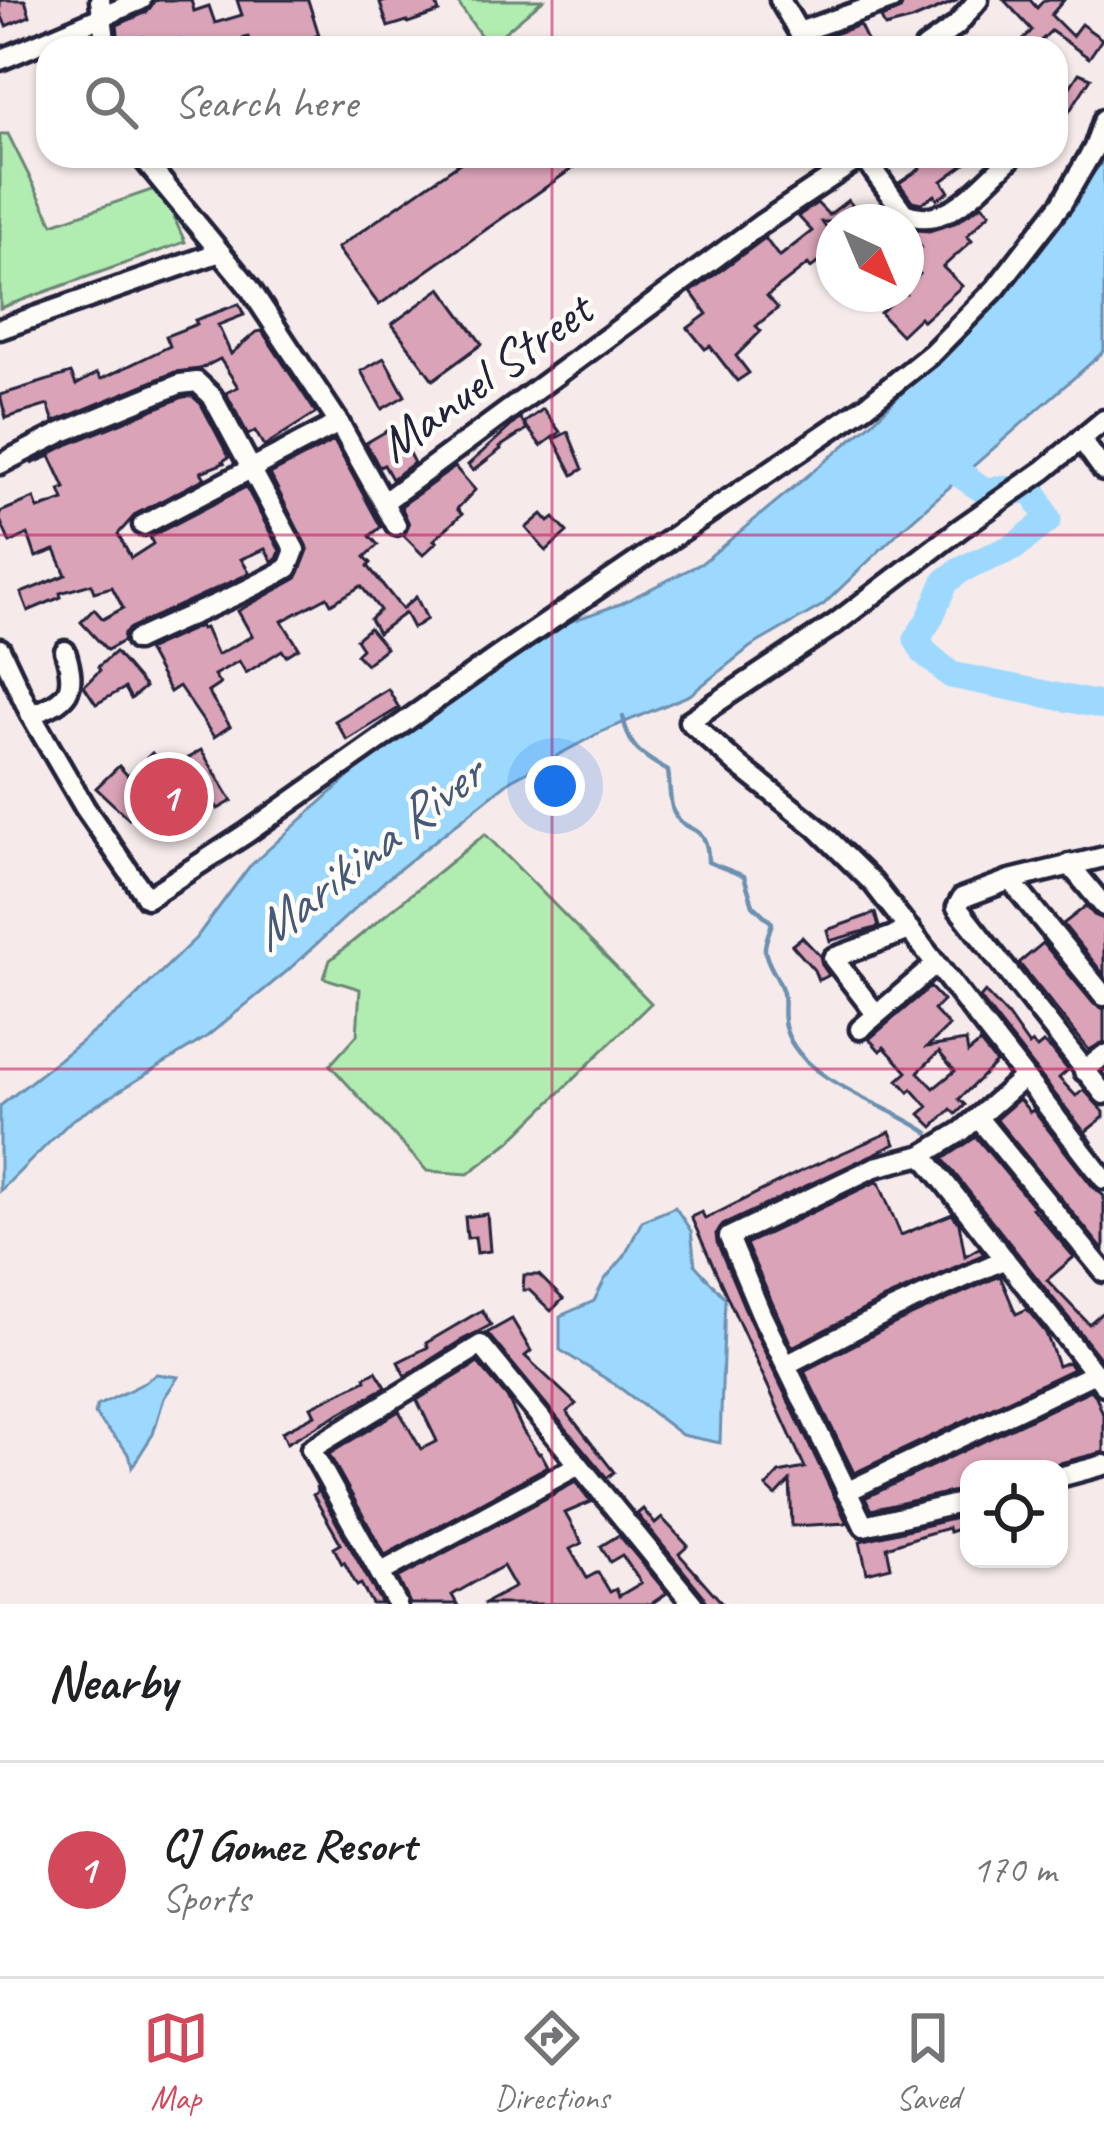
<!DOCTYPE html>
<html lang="en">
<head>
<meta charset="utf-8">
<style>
  :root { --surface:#fff; --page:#f6f6f6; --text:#202124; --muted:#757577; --line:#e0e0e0; --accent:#d1495b }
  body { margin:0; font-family:Caveat,sans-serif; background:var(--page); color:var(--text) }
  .controls { position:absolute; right:36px; bottom:36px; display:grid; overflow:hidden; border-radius:24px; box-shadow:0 3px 9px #0004 }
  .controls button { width:108px; height:108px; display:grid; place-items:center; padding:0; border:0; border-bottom:3px solid var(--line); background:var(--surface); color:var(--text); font:60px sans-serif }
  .compass { position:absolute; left:816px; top:204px; width:108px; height:108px; border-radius:50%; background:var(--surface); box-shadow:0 3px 9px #0004; rotate:136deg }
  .you { position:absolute; left:555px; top:786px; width:42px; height:42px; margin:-30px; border:9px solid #fff; border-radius:50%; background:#1a73e8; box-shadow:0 0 0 18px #1a73e833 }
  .badge { display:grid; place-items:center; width:78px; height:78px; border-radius:50%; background:var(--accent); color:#fff; font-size:39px; font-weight:700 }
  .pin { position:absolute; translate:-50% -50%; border:6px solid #fff; box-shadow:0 3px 12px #0006 }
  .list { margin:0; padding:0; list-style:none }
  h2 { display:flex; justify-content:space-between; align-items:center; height:156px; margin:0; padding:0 48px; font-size:51px }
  h2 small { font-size:39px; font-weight:400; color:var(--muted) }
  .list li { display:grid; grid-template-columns:78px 1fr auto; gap:36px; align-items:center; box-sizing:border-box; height:216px; padding:0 48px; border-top:3px solid var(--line) }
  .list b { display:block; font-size:45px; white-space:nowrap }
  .list p { margin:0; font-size:39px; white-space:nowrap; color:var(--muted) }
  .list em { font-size:39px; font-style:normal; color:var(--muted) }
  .icon { flex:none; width:66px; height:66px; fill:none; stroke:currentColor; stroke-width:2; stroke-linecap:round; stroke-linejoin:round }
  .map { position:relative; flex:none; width:1104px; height:1604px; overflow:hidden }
  .search { position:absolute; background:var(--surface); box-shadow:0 3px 9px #0004; left:36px; right:36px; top:36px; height:132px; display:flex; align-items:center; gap:30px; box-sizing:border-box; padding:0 42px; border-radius:36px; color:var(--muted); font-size:45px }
  .sheet { height:372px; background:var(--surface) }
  nav { display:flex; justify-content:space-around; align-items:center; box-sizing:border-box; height:168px; border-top:3px solid var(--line); background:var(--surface); font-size:33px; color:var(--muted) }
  nav a { display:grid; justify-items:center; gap:6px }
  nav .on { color:var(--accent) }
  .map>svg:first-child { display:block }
</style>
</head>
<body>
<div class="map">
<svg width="1104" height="1604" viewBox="0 0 1104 1604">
  <rect width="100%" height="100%" fill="#f6eaea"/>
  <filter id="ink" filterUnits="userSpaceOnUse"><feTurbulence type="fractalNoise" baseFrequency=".00833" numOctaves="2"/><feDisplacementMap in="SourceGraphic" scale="24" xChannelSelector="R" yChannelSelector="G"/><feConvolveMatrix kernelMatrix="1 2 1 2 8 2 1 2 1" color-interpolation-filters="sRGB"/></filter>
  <g filter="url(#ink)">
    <!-- green -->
    <g fill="#b1ecb1" stroke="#6a8776" stroke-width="3">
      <path d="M 456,0 L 543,0 L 488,46 Z"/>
      <path d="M 0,134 L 8,134 L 53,224 L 160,187 L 185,242 L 0,308 Z"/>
      <path d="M 485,834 L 651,1003 L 509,1142 L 468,1174 L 427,1171 L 330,1065 L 357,1035 L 360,989 L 324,978 L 330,960 Z"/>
    </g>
    <!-- water -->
    <g fill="#9dd9fe" stroke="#6c90b0" stroke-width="3">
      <path d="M 1104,160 L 1104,350 L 1100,355 L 904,527 L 823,605 L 750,647 L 690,695 L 601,732 L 511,780 L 387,879 L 286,972 L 205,1038 L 71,1121 L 0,1191 L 0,1106 L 125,1007 L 196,938 L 249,867 L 363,764 L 458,691 L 549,629 L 620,604 L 702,563 L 868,426 L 963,334 Z"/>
      <path d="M 675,1207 L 691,1231 L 695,1265 L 725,1298 L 720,1443 L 682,1435 L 616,1385 L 560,1350 L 560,1316 L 594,1301 L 605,1279 L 624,1257 L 642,1221 Z"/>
      <path d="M 156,1374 L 178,1377 L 164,1398 L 153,1434 L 132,1467 C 130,1446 107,1433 95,1414 L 97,1406 L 140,1385 Z"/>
    </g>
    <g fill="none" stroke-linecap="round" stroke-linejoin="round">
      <!-- stream -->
      <path stroke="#6c90b0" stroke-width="4.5" d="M 623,717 C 630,750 640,754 668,771 C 670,783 669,803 674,813 C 685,835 709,821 708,862 L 744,876 L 753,905 L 772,923 C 770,930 764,943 765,950 C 766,964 780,979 783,993 C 785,1006 781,1015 786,1030 C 802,1081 887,1104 928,1133"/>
      <!-- river -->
      <path stroke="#9dd9fe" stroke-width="27" d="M 936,452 L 946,465 L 985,491 L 1002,489 L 1034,492 L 1048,520 L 1014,547 L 962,569 L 946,581 L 930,618 L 917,639 L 924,652 L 951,675 L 1104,706"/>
    </g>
    <!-- building -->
    <g fill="#daa3b7" stroke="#22223b" stroke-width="3" fill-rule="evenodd">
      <path d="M 0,0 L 25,0 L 30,16 L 6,26 L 0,12 Z"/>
      <path d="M 159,0 L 191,0 L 194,11 L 209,6 L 215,23 L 242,15 L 237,0 L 308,0 L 319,35 L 281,48 L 252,48 L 248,37 L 211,48 L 181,48 L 179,40 L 147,48 L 144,37 L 119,42 L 117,25 L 147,12 L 154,1 Z"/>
      <path d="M 389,0 L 435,0 L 439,12 L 408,23 L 407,21 L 388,27 L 380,3 Z"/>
      <path d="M 904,0 L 958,0 L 912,20 L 885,27 L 881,18 L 900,10 Z"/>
      <path d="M 1004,0 L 1030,0 L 1037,8 L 1044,0 L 1064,0 L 1051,15 L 1072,36 L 1081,24 L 1102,39 L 1089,58 L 1051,31 L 1033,48 L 1016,48 L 1032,30 Z"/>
      <path d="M 860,25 L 870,48 L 821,48 L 819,39 Z"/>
      <path d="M 1079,73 L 1091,78 L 1056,132 L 1056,109 Z"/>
      <path d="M 470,156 L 590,156 L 379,305 L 337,248 Z"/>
      <path d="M 921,156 L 976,156 L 942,181 L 949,192 L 937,199 L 935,195 L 921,203 L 912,201 L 899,183 L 920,169 L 915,160 Z"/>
      <path d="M 848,200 L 863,219 L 881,204 L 890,216 L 883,222 L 822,222 L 834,238 L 834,250 L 811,268 L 808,264 L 767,296 L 778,308 L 756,326 L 761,331 L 736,356 L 749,373 L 737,381 L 710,346 L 705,349 L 688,328 L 707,314 L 691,292 L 765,238 L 779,257 L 812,231 L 798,216 L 817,203 L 829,215 Z"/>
      <path d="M 982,205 L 990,213 L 967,236 L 972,241 L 943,267 L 962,286 L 923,321 L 920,317 L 901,335 L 880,313 L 900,294 L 906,294 L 906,288 L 920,274 L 907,261 L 921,247 L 910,233 L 915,230 L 929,231 L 955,223 Z"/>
      <path d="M 441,288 L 482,344 L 433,380 L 392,324 Z"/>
      <path d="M 239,304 L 244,315 L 218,325 L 231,354 L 256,332 L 262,331 L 316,413 L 264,446 L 255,431 L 248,435 L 226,393 L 238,387 L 220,359 L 200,369 L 175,372 L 54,422 L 48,405 L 6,418 L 0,395 L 71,373 L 76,385 L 97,373 L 101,379 L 170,346 L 166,336 L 197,324 L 195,320 Z"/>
      <path d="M 384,358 L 405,396 L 382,409 L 361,371 Z"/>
      <path d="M 192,396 L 201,404 L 229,457 L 223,461 L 224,463 L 201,472 L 205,478 L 136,514 L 118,534 L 131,558 L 153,544 L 150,537 L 246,487 L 280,551 L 277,559 L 272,561 L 265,549 L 241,559 L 250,573 L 130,628 L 124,633 L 123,641 L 107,650 L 81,622 L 94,609 L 103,619 L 123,608 L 112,587 L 94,592 L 91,584 L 60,593 L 61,597 L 28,611 L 21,593 L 66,575 L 55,550 L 36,557 L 28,534 L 10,543 L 0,520 L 0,512 L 34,498 L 38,509 L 64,500 L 60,490 L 65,488 L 50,456 L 31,464 L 69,444 L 183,397 Z"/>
      <path d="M 543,409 L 560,432 L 541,446 L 524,423 Z"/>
      <path d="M 520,418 L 527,429 L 500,447 L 501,449 L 473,471 L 468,465 Z"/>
      <path d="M 395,426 L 414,463 L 392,479 L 384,465 L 379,467 L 366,443 Z"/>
      <path d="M 568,432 L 583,469 L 573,475 L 554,439 Z"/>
      <path d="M 334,441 L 381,527 L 370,536 L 378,545 L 365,557 L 371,563 L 368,566 L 402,609 L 416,597 L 427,619 L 413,628 L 405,613 L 378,633 L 370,619 L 380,610 L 361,586 L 331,604 L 327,597 L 282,621 L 299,648 L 286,656 L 282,650 L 246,673 L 239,661 L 214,675 L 220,684 L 208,692 L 230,726 L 214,737 L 179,686 L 170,692 L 147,650 L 200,626 L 201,629 L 205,628 L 217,655 L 252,636 L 238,611 L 296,579 L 308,550 L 270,474 Z"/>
      <path d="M 455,467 L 475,490 L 457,509 L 462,514 L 434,540 L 437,542 L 423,555 L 404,536 L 409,524 L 401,506 Z"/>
      <path d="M 542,514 L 549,522 L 554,518 L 567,532 L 546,551 L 526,528 Z"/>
      <path d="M 369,628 L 386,648 L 366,664 L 356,654 L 362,648 L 356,639 Z"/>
      <path d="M 115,652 L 145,687 L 131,699 L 125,688 L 96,704 L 84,686 L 100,670 L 98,667 Z"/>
      <path d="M 388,689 L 399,708 L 347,740 L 335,721 Z"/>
      <path d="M 201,750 L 232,801 L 218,809 L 188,758 Z"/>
      <path d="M 152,753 L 162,764 L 132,792 L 144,805 L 129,819 L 96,788 L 119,766 L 128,776 Z"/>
      <path d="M 1086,906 L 1094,915 L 1104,919 L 1104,975 L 1063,924 Z"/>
      <path d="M 875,913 L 879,927 L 830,941 L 827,930 Z"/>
      <path d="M 802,937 L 820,956 L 822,965 L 829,975 L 826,977 L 818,980 L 814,970 L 792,945 Z"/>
      <path d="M 1043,943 L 1094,1004 L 1104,1009 L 1104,1042 L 1089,1050 L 1019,963 Z"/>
      <path d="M 930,987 L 943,1001 L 934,1010 L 949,1026 L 927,1047 L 966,1041 L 968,1053 L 980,1043 L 996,1063 L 959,1099 L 965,1105 L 956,1114 L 951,1109 L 933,1127 L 920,1114 L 928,1107 L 912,1089 L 909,1092 L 898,1080 L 907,1072 L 884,1047 L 880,1051 L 869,1039 ZM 939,1052 L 955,1071 L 934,1088 L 918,1072 Z"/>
      <path d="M 985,992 L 1007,1015 L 1029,1046 L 1032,1043 L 1037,1048 L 1043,1043 L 1052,1050 L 1068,1070 L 1059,1078 L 1076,1096 L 1084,1090 L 1104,1112 L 1104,1117 L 1085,1132 L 1093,1143 L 980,998 Z"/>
      <path d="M 1019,1099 L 1030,1112 L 1033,1110 L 1093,1187 L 1104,1196 L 1104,1251 L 996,1119 Z"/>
      <path d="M 890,1132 L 895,1144 L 723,1225 L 716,1234 L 717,1242 L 750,1321 L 847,1523 L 792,1526 L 790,1481 L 776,1496 L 766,1487 L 779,1473 L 805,1468 L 691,1217 L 702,1212 L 705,1219 L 799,1172 Z"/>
      <path d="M 976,1137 L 1034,1207 L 1032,1208 L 1074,1257 L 1047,1280 L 1089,1324 L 1104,1311 L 1104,1363 L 943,1159 Z"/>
      <path d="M 876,1182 L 879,1183 L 901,1235 L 952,1214 L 959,1223 L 965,1256 L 979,1248 L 984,1254 L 884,1299 L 792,1347 L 746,1244 Z"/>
      <path d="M 487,1214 L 490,1251 L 477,1253 L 475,1237 L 467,1238 L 465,1217 Z"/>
      <path d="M 524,1275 L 539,1275 L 563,1299 L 551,1311 L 529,1290 L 523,1290 Z"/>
      <path d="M 1000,1276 L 1016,1314 L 1027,1309 L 1046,1333 L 1058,1366 L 1068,1362 L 1073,1369 L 854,1473 L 804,1371 L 896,1323 Z"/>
      <path d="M 482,1310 L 491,1325 L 460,1341 L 405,1376 L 398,1362 L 428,1347 L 426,1343 Z"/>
      <path d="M 512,1319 L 531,1351 L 525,1356 L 576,1404 L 567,1412 L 614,1472 L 607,1478 L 487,1333 Z"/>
      <path d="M 478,1363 L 507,1397 L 523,1431 L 539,1454 L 541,1453 L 548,1466 L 385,1555 L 329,1454 L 399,1411 L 421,1449 L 437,1441 L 417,1400 Z"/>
      <path d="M 376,1371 L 386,1387 L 287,1443 L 282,1432 L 315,1415 L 311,1407 L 366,1380 L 365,1377 Z"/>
      <path d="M 1091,1390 L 1096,1396 L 1104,1417 L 1104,1452 L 1056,1464 L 1048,1469 L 969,1469 L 969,1488 L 871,1510 L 865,1498 Z"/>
      <path d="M 576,1482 L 591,1502 L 565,1513 L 582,1543 L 570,1549 L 587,1578 L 598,1572 L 610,1592 L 616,1589 L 619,1596 L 641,1583 L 622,1555 L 610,1562 L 601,1546 L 619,1535 L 667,1593 L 651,1604 L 483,1604 L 515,1587 L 503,1566 L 452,1595 L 457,1604 L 410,1604 L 398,1578 Z"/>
      <path d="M 316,1486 L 382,1604 L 372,1604 L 361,1584 L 357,1586 L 344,1562 L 342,1564 L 334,1548 L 341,1544 L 313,1495 L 317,1492 Z"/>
      <path d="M 643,1509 L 655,1524 L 662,1518 L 688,1546 L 679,1554 L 723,1604 L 706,1604 L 703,1595 L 637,1514 Z"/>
      <path d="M 965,1516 L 968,1526 L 949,1532 L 948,1528 L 923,1535 L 887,1547 L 891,1567 L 867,1573 L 860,1541 Z"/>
    </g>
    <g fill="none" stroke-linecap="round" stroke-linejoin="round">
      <!-- minor casing -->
      <g stroke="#22223b" stroke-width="27">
        <g id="minor">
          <path d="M 100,0 L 106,48"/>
          <path d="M 780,0 L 808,48"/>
          <path d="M 799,32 L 891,0"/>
          <path d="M 925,48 L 956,26 L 978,0"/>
          <path d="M 0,60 L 141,0"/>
          <path d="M 141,156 L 249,287 L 339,423 L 396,525"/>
          <path d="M 863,156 L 904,213 C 947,232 982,184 1011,158"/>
          <path d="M 0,329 L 220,252"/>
          <path d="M 1104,420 L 1044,470 L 961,528 L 836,623 L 689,721 L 738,765 L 817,828 L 873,883 L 1104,1179"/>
          <path d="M 1081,439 L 1104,471"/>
          <path d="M 0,464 L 63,432 L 180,384 L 197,382 L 212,396 L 295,550 L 288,568 C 240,596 187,616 136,640"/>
          <path d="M 384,502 L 761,224 L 863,156"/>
          <path d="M 143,525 L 339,423"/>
          <path d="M 0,649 L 31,715 L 85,808 L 147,898 L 247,833 L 501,654 L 866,406 L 932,353 L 996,288 L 1062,203 L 1094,148 L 1104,119"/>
          <path d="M 31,715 C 68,700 78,692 65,651"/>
          <path d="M 1104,857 L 1010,880 L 962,898 L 957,907 L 1104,1094"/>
          <path d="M 1069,864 L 1104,906"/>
          <path d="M 1010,880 L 1104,996"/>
          <path d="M 876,1014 L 833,958 L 910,930"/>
          <path d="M 860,1029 L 935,965"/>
          <path d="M 1084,1071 L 1104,1055"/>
          <path d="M 978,1118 L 1104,1272"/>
          <path d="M 923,1155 L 1104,1385"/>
          <path d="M 786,1365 L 890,1311 L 1005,1259"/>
          <path d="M 1059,1477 L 1104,1465"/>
          <path d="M 846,1492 L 1095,1373"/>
          <path d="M 969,1501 L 864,1526 L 762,1316 L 729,1237 L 875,1167 L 923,1155 L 962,1131 L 1023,1078"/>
          <path d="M 380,1573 L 579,1465"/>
          <path d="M 397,1604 L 311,1449 L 481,1345 L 693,1604"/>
        </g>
      </g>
      <!-- minor -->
      <use href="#minor" stroke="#fdfcf7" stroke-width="18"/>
    </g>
  </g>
  <!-- grid -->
  <path fill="none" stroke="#c2185b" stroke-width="3" stroke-opacity="0.55" d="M 552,0 L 552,48M 552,156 L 552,1604M 0,535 L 1104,535M 0,1069 L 1104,1069"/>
  <g text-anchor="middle" stroke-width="9" stroke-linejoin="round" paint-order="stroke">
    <!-- street labels -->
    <g font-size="51" fill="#22223b" stroke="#fdfcf7">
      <text transform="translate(484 376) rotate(-36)" y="18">Manuel Street</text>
    </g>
    <!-- water labels -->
    <g font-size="54" font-style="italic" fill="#475976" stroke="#fdfcf7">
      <text transform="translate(365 852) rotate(-38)" y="19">Marikina River</text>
    </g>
  </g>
</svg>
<div class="controls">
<button><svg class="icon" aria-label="locate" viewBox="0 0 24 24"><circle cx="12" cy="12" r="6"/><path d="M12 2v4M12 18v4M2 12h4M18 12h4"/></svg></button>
</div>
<svg class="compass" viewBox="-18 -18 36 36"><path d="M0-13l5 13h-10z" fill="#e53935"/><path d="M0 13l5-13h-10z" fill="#757577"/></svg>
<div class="you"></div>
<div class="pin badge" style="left:169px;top:797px">1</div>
<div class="search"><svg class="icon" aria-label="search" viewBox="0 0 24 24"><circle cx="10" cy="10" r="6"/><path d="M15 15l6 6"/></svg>Search here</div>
</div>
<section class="sheet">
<h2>Nearby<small></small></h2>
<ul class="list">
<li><span class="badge">1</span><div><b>CJ Gomez Resort</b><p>Sports</p></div><em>170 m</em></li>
</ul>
</section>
<nav>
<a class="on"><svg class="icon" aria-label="map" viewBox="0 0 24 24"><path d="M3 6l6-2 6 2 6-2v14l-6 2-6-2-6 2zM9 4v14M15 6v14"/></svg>Map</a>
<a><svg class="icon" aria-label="directions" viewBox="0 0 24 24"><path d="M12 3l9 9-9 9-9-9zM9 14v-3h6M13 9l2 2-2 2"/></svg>Directions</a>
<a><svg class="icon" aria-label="saved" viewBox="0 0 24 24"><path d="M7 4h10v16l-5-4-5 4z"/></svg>Saved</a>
</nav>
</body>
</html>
